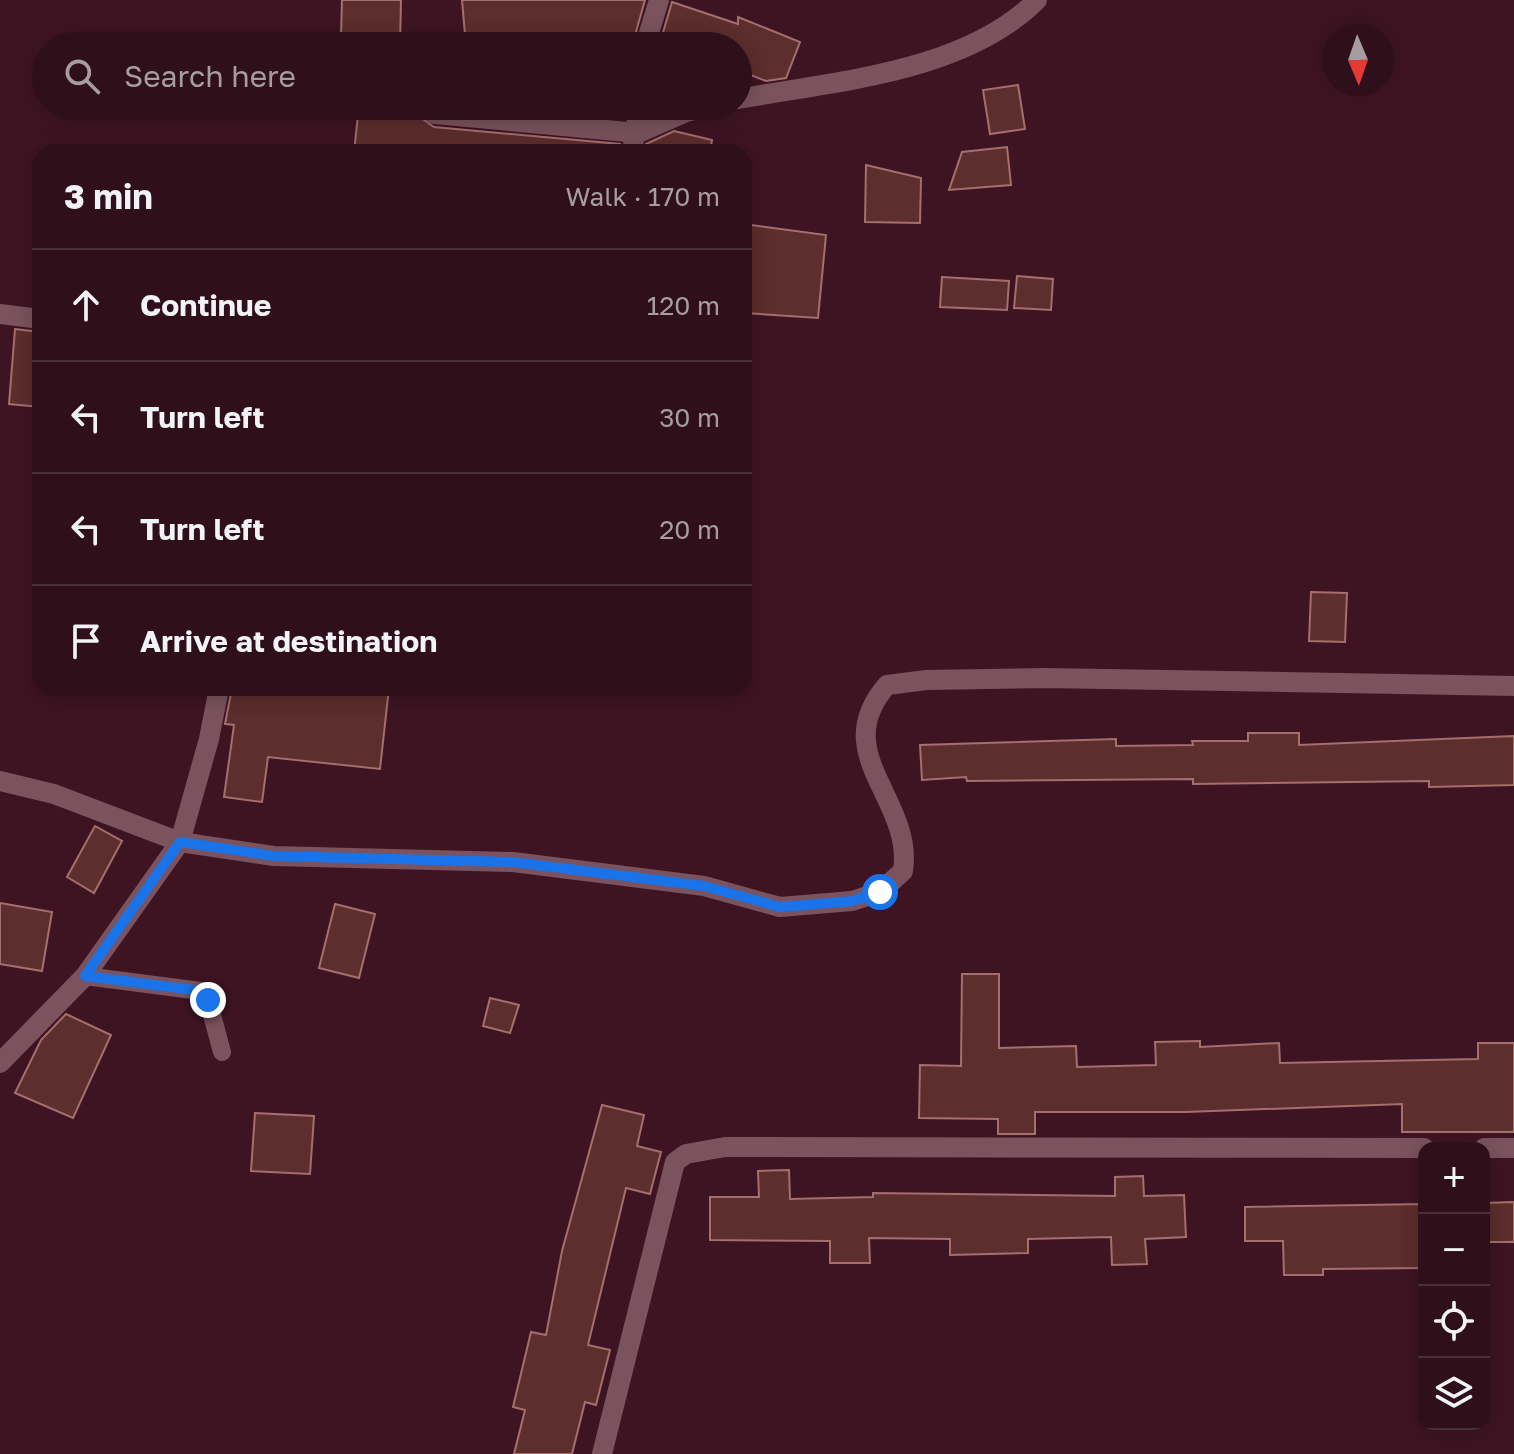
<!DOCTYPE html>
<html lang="en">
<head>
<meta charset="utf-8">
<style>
  :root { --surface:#2e0f1a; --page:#3a1d27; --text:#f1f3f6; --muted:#a79ca2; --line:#492f39 }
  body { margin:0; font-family:"Golos Text",sans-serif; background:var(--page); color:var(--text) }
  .controls { position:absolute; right:24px; bottom:24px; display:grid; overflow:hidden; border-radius:16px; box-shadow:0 4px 20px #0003 }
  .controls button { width:72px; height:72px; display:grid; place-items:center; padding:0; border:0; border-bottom:2px solid var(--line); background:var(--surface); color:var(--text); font:40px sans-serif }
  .compass { position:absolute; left:1322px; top:24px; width:72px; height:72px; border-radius:50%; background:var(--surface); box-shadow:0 4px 20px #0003; rotate:178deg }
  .stop { position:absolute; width:24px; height:24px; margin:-18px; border:6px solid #1a73e8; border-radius:50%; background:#fff }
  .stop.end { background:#1a73e8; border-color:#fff; box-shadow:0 2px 8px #0008 }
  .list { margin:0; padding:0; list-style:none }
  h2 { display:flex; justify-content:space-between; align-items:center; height:104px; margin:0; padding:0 32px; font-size:34px }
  h2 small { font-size:26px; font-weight:400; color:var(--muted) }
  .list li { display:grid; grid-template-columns:52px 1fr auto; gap:24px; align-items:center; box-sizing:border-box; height:112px; padding:0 32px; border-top:2px solid var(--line) }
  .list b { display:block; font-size:30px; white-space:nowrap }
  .list em { font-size:26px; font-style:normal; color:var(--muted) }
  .icon { flex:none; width:44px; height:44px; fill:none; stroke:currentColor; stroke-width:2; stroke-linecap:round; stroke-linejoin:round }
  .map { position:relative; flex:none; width:1514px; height:1454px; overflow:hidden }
  .search { position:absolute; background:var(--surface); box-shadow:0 4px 20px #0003; left:32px; top:32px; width:720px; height:88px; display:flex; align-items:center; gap:20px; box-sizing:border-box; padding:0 28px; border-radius:44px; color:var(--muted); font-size:30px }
  .panel { position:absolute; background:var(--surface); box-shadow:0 4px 20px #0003; left:32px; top:144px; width:720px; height:552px; border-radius:24px }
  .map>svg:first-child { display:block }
</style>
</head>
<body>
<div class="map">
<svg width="1514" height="1454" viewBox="0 0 1514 1454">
  <rect width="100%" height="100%" fill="#3e1422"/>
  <!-- building -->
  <g fill="#5c2e2d" stroke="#a46f6d" stroke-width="2">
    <path d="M 342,0 L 401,0 L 400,46 L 368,46 L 369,37 L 341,36 Z"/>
    <path d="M 462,0 L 645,0 L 632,46 L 466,46 Z"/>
    <path d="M 672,2 L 738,24 L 738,17 L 800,42 L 786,78 L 766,81 L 738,70 L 738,46 L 659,46 Z"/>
    <path d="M 1018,85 L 1025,129 L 990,134 L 983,90 Z"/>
    <path d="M 359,106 L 425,106 L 423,119 L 434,127 L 620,144 L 619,152 L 354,152 Z"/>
    <path d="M 489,106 L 622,106 L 621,118 Z"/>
    <path d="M 674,131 L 712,140 L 710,152 L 645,152 L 646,144 Z"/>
    <path d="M 1007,147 L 1011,185 L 949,190 L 962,152 Z"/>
    <path d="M 866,165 L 921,178 L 920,223 L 865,222 Z"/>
    <path d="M 744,224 L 826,235 L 818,318 L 744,313 Z"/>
    <path d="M 1017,276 L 1053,279 L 1051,310 L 1014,308 Z"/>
    <path d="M 942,277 L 1009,281 L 1007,310 L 940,307 Z"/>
    <path d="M 15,329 L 40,332 L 40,407 L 9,404 Z"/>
    <path d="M 1311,592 L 1347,593 L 1345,642 L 1309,641 Z"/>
    <path d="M 232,688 L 389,688 L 380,769 L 268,757 L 262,802 L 224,797 L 234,725 L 225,724 Z"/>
    <path d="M 1248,733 L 1299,733 L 1299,745 L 1514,736 L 1514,785 L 1429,787 L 1429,781 L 1193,784 L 1193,779 L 967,781 L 966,777 L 922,780 L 920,745 L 1116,739 L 1116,746 L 1193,745 L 1192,741 L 1248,741 Z"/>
    <path d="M 95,826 L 122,841 L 94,893 L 67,877 Z"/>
    <path d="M 0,903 L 52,912 L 42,971 L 0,964 Z"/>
    <path d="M 335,904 L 375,914 L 359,978 L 319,968 Z"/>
    <path d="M 962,974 L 999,974 L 999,1048 L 1076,1046 L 1077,1067 L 1156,1065 L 1155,1042 L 1200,1041 L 1200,1047 L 1279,1043 L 1280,1063 L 1478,1059 L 1478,1043 L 1514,1043 L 1514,1132 L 1402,1132 L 1402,1104 L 1186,1112 L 1035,1112 L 1035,1134 L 998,1134 L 998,1119 L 919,1118 L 920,1065 L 961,1066 Z"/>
    <path d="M 490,998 L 519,1005 L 510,1033 L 483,1026 Z"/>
    <path d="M 66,1014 L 111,1035 L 73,1118 L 15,1093 L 41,1040 Z"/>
    <path d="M 602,1105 L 644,1115 L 637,1146 L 661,1152 L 650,1194 L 626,1188 L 588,1345 L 610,1350 L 596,1405 L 585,1402 L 572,1454 L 514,1454 L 525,1410 L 513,1407 L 531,1332 L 546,1335 L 562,1251 Z"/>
    <path d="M 255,1113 L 314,1116 L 310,1174 L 251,1171 Z"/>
    <path d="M 789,1170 L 790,1199 L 873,1197 L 873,1193 L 1115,1196 L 1115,1177 L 1143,1176 L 1144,1196 L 1184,1195 L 1186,1237 L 1145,1239 L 1147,1264 L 1112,1265 L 1111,1237 L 1028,1239 L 1028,1253 L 950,1255 L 950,1239 L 869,1238 L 870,1263 L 830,1263 L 830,1241 L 710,1240 L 710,1197 L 759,1197 L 758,1171 Z"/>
    <path d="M 1514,1202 L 1514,1242 L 1484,1242 L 1484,1203 Z"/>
    <path d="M 1424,1204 L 1424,1268 L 1323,1269 L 1323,1275 L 1284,1275 L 1283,1241 L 1245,1241 L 1245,1207 Z"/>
  </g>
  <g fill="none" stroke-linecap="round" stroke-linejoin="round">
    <!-- lane -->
    <path stroke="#7a535e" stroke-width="18" d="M 85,976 L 201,991 L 208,1000 L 222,1052"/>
    <!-- street -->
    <g stroke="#7a535e" stroke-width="20">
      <path d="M 645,46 L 659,0"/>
      <path d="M 738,99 C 835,81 964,73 1037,0"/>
      <path d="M 435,114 L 638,133 L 686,112 L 710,106"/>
      <path d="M 632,152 L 639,106"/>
      <path d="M 0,314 L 40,319"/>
      <path d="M 0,781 L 54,794 L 180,842 L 274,856 L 513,862 L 704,886 L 780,907 L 852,901 L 880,892 L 903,871 C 914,799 827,754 887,685 L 926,680 L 1045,678 L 1514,686"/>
      <path d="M 0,1063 L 85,976 L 180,842 L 209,739 L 219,688"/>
      <path d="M 1484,1148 L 1514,1148"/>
      <path d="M 602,1454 L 675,1162 L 686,1154 L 725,1147 L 1424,1148"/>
    </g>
  </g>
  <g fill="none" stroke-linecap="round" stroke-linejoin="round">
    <!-- route -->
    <path stroke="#1a73e8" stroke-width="10" d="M 208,1000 L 201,991 L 85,976 L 180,842 L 274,856 L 513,862 L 704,886 L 780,907 L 852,901 L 880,892"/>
  </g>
</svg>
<div class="controls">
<button>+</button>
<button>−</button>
<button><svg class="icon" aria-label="locate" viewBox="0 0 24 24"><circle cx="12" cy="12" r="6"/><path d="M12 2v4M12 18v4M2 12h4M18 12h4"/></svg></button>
<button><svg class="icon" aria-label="layers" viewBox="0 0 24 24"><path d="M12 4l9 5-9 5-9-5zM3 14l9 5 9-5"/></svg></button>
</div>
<svg class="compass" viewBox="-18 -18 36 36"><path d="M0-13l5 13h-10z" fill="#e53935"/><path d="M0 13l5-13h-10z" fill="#a79ca2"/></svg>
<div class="stop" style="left:880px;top:892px"></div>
<div class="stop end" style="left:208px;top:1000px"></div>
<div class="search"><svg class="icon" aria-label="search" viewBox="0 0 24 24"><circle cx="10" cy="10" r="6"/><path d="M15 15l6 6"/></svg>Search here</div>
<section class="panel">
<h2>3 min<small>Walk · 170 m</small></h2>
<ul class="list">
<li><svg class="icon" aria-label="ahead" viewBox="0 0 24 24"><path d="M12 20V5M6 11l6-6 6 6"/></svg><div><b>Continue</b></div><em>120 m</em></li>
<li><svg class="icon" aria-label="left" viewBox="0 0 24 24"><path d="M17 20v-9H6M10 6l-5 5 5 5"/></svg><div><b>Turn left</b></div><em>30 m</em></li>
<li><svg class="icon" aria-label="left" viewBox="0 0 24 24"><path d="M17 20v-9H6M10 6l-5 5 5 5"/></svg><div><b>Turn left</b></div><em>20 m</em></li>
<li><svg class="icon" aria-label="arrive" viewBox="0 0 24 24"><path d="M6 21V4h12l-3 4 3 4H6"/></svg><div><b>Arrive at destination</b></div></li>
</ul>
</section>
</div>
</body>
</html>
